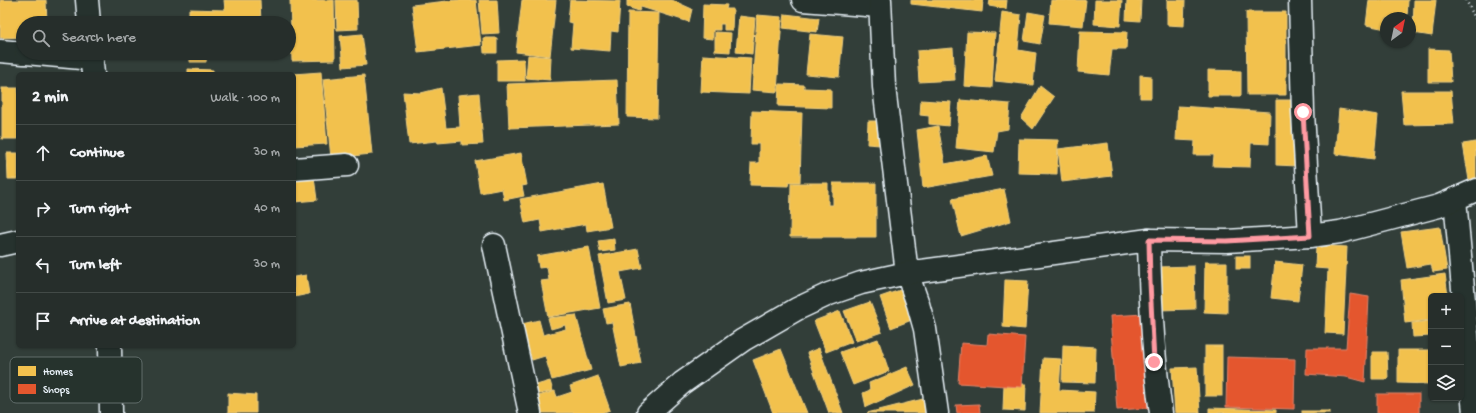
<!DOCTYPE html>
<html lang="en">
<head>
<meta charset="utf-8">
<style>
  :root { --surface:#262e2b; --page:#2e3633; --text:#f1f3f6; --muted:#a4a8a9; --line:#424a47 }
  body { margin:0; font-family:"Gochi Hand",sans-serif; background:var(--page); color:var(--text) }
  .controls { position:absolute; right:12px; bottom:12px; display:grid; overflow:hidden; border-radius:6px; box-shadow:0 1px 3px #0004 }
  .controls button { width:36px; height:36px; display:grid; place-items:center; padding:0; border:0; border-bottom:1px solid var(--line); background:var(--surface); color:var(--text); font:20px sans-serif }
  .compass { position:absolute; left:1380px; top:12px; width:36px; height:36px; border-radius:50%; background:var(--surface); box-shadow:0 1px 3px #0004; rotate:33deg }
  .stop { position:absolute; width:12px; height:12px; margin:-9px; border:3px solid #ff9aa2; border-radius:50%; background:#fff }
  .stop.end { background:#ff9aa2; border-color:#fff; box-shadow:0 1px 4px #0008 }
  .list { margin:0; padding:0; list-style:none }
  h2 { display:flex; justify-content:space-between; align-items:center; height:52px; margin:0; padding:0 16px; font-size:17px }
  h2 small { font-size:13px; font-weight:400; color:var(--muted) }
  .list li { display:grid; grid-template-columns:26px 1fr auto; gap:12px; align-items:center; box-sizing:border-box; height:56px; padding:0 16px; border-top:1px solid var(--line) }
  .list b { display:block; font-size:15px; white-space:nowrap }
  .list em { font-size:13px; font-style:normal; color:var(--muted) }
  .icon { flex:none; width:22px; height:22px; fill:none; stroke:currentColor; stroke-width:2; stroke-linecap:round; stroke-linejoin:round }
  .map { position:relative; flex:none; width:1476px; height:413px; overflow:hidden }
  .search { position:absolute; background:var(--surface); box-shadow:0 1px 3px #0004; left:16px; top:16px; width:280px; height:44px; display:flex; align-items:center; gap:10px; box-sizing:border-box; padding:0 14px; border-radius:22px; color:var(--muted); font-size:15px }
  .panel { position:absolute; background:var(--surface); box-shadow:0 1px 3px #0004; left:16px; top:72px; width:280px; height:276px; border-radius:6px }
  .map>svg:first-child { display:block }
</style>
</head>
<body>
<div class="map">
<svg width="1476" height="413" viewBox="0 0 1476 413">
  <rect width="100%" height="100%" fill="#323e39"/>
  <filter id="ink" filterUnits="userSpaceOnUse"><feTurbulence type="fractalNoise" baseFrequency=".025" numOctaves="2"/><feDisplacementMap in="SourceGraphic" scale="8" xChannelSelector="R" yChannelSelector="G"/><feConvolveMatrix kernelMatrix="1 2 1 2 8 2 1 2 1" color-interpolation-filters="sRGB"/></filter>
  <g filter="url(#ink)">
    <!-- homes -->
    <g fill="#f2c14e" stroke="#efcf81">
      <path d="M 0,0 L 46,0 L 47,23 L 23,23 L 23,37 L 0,38 Z"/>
      <path d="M 224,0 L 260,0 L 261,23 L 189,23 L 189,9 L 225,10 Z"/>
      <path d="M 290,0 L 334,0 L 335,60 L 292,61 Z"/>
      <path d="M 336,0 L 357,0 L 358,29 L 337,30 Z"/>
      <path d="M 456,0 L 476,0 L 481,45 L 418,52 L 412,5 Z"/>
      <path d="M 479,0 L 497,0 L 499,33 L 482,34 Z"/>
      <path d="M 522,0 L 556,0 L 550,56 L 516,52 Z"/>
      <path d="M 570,0 L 620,1 L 618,32 L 611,31 L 610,51 L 571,48 L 573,23 L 568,22 Z"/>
      <path d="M 627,0 L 672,0 L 692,9 L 689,22 L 641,7 L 639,11 L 627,7 Z"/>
      <path d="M 911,0 L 983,0 L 982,12 L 911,4 Z"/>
      <path d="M 990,0 L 1007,0 L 1006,9 L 989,6 Z"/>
      <path d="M 1051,0 L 1086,0 L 1083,26 L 1049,23 Z"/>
      <path d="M 1095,0 L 1122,0 L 1120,26 L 1094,24 Z"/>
      <path d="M 1127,0 L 1141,0 L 1140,21 L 1126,20 Z"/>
      <path d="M 1167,0 L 1185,0 L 1184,26 L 1167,25 Z"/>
      <path d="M 1369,0 L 1408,0 L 1407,18 L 1386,18 L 1386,29 L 1366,25 Z"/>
      <path d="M 1414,0 L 1436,0 L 1432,36 L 1413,33 Z"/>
      <path d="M 703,4 L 727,5 L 726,9 L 733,9 L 732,30 L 724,30 L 724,24 L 720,24 L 720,30 L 713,30 L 713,39 L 702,38 Z"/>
      <path d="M 628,12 L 659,13 L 657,118 L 627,117 Z"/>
      <path d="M 1002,12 L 1021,15 L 1018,50 L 1036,53 L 1033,85 L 995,81 Z"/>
      <path d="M 1028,12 L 1045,15 L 1040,44 L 1024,41 Z"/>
      <path d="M 1246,12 L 1286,12 L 1286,95 L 1247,95 Z"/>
      <path d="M 785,14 L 819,18 L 817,32 L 783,28 Z"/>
      <path d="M 757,15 L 782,17 L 777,92 L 752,90 Z"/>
      <path d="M 739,16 L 755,18 L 752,54 L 736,52 Z"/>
      <path d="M 1080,31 L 1127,32 L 1126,49 L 1112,49 L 1109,75 L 1078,72 Z"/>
      <path d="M 715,32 L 731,33 L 730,52 L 715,51 Z"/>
      <path d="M 967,32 L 995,33 L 992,88 L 964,86 Z"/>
      <path d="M 362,34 L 366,65 L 343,67 L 340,36 Z"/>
      <path d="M 810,34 L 843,37 L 839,77 L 806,74 Z"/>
      <path d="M 483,38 L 497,38 L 497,53 L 484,53 Z"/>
      <path d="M 953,48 L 955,80 L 919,82 L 917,51 Z"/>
      <path d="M 1428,49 L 1449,50 L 1451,82 L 1428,82 Z"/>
      <path d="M 190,53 L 207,53 L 206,62 L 190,62 Z"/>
      <path d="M 528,55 L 551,57 L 550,80 L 526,78 Z"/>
      <path d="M 703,55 L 751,58 L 749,94 L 701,92 Z"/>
      <path d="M 524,59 L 525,81 L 497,81 L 497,60 Z"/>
      <path d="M 188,69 L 213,70 L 213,74 L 188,74 Z"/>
      <path d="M 1208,70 L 1241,71 L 1241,96 L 1208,96 Z"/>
      <path d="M 321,72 L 327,144 L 294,146 L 293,74 Z"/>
      <path d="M 364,75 L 372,154 L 331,158 L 323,79 Z"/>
      <path d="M 1140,75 L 1151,76 L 1151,98 L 1140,98 Z"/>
      <path d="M 617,80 L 619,124 L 509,128 L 507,84 Z"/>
      <path d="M 779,84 L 804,85 L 804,88 L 831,89 L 831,108 L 778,106 Z"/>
      <path d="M 1040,86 L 1054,97 L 1033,129 L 1021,118 Z"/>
      <rect x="2" y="88" width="16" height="51"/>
      <path d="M 441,88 L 446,128 L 460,127 L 458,95 L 479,93 L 483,144 L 462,145 L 462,141 L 438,143 L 437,141 L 409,144 L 403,92 L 421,93 Z"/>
      <path d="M 1401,91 L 1451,91 L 1454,124 L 1404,125 Z"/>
      <path d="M 921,100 L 951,102 L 949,126 L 929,124 L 929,116 L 920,115 Z"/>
      <path d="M 960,100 L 1010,104 L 1008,129 L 997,131 L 994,152 L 956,148 Z"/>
      <path d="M 1276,100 L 1297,100 L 1297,166 L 1276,165 Z"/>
      <path d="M 1178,106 L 1270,112 L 1269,144 L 1251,143 L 1250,167 L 1213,166 L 1214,155 L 1194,155 L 1195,141 L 1176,140 Z"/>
      <path d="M 1339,109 L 1378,115 L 1374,159 L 1335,154 Z"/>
      <path d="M 752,111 L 802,113 L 800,182 L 789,182 L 788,186 L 750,185 L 751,163 L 759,163 L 759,144 L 751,144 Z"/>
      <path d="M 868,121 L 881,121 L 880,145 L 867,144 Z"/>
      <path d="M 938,126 L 945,164 L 987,156 L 992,176 L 923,188 L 917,130 Z"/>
      <path d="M 1019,139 L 1058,140 L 1057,174 L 1018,173 Z"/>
      <path d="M 1476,142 L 1476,178 L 1469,180 L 1463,144 Z"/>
      <path d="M 1108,143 L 1112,176 L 1062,182 L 1058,149 Z"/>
      <path d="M 7,153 L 18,153 L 18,179 L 8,179 Z"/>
      <path d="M 521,153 L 527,185 L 522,186 L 524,196 L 504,200 L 502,189 L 480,193 L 475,161 Z"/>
      <path d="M 314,177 L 317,200 L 294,202 L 294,179 Z"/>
      <path d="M 791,183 L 828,183 L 828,205 L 833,205 L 833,183 L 876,183 L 876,237 L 790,237 Z"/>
      <path d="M 603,184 L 611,227 L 587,231 L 586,224 L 542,232 L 540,220 L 525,223 L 520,199 Z"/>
      <path d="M 1004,189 L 1011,221 L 961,236 L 952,199 Z"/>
      <path d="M 1440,227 L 1447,270 L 1433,272 L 1431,264 L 1407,268 L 1401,232 Z"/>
      <path d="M 614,239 L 615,250 L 600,252 L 598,241 Z"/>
      <path d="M 1316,245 L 1347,247 L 1343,334 L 1325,333 L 1328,269 L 1315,268 Z"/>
      <path d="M 589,247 L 600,308 L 548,317 L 541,281 L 549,280 L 547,267 L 539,268 L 537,256 Z"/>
      <path d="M 638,249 L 642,268 L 620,272 L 626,300 L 608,303 L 599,256 Z"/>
      <rect x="1236" y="256" width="14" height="13"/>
      <path d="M 1205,262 L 1227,262 L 1227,313 L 1204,312 Z"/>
      <path d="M 1275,262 L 1302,265 L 1298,301 L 1271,298 Z"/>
      <path d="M 1194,266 L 1195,309 L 1159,310 L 1158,267 Z"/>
      <path d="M 1445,274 L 1448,296 L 1431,296 L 1431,320 L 1405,323 L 1401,280 Z"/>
      <path d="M 306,275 L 309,294 L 294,297 L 294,277 Z"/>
      <path d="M 1005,280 L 1028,281 L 1025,329 L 1003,327 Z"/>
      <path d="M 906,288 L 917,318 L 891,328 L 880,297 Z"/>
      <path d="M 870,302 L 882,332 L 856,341 L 844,311 Z"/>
      <path d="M 630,304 L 641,363 L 621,367 L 612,322 L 606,323 L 603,309 Z"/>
      <path d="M 840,311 L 852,342 L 826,352 L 814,321 Z"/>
      <path d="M 576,315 L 591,370 L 552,380 L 545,356 L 532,360 L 522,324 L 539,320 L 543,335 L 566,329 L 565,325 L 551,329 L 548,318 Z"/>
      <path d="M 1431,321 L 1431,336 L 1413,337 L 1412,323 Z"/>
      <path d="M 878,339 L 889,371 L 853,385 L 840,352 Z"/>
      <path d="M 1063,345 L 1096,347 L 1095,383 L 1062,382 Z"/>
      <rect x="1205" y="346" width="17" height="50"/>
      <path d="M 819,348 L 843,413 L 829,413 L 807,353 Z"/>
      <path d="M 781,349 L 807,413 L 773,413 L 753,360 Z"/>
      <path d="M 1398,350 L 1431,350 L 1431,384 L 1398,383 Z"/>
      <path d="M 1372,352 L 1387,352 L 1388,379 L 1372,379 Z"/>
      <path d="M 1043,358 L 1061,359 L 1059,390 L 1095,392 L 1094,413 L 1040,413 Z"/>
      <path d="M 907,367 L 915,385 L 866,407 L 863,393 L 870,390 L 869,383 Z"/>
      <path d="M 1197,367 L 1200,413 L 1175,413 L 1172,368 Z"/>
      <path d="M 598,376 L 610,410 L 601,413 L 540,413 L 535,397 L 555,391 L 557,397 L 572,392 L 570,386 Z"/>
      <path d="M 550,381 L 553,391 L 535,395 L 533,386 Z"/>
      <path d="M 1004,384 L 1026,384 L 1025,411 L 1003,410 Z"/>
      <path d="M 228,393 L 256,395 L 256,413 L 228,413 Z"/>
      <path d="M 927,398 L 930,413 L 867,413 Z"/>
      <path d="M 1209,408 L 1276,410 L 1276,413 L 1209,413 Z"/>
      <rect x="1302" y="411" width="28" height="2"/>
    </g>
    <!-- shops -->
    <g fill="#e4572e" stroke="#e5856b">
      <path d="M 1350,294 L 1369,297 L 1365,382 L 1346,377 L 1306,374 L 1307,348 L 1346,348 Z"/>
      <path d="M 1144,314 L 1150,408 L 1117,410 L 1110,316 Z"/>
      <path d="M 988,334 L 1025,337 L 1022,387 L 958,383 L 961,343 L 987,345 Z"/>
      <path d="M 1227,357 L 1295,359 L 1294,409 L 1226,407 Z"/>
      <rect x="1377" y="394" width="42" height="19"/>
      <path d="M 979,404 L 980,413 L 957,413 L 956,405 Z"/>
    </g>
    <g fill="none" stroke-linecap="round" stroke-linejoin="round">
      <!-- minor casing -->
      <g stroke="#e8f1f8" stroke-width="25">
        <g id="minor">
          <path d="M 803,0 L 879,6"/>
          <path d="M 880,0 L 884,87 L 907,273 L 918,304 L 925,329 L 937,413"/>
          <path d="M 1300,0 L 1303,112 L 1310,236"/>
          <path d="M 0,51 L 23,53"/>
          <path d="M 26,53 L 92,59"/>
          <path d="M 294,169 L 347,165"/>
          <path d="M 1455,199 L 1474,413"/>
          <path d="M 1149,240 C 1150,298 1153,356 1161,413"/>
          <path d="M 0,245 L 18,241"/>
          <path d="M 494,245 L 530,413"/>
          <path d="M 648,413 L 682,383 L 743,340 L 797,309 L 829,294 L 861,283 L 907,273 L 1149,240 L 1227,241 L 1310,236 L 1340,232 L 1439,206 L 1476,190"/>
        </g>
      </g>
      <!-- secondary casing -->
      <g stroke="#e8f1f8" stroke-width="25">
        <g id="secondary">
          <path d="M 87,0 L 89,23"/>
          <path d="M 91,53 L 93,74"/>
          <path d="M 110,346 L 111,413"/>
        </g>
      </g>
      <!-- path -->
      <path stroke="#e8f1f8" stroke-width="2.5" stroke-dasharray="1 3" stroke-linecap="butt" d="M 1466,0 L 1476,20"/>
      <!-- minor -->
      <use href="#minor" stroke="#26332d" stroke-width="22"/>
      <!-- secondary -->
      <use href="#secondary" stroke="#26332d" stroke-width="22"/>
    </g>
  </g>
  <g fill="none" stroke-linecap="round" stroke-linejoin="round" filter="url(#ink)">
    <!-- route -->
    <path stroke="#ff9aa2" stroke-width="5" d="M 1154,362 L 1150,282 L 1149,240 L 1227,241 L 1310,236 L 1303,112"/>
  </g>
  <!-- legend -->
  <rect x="10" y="357" width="132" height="46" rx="6" fill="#26332d" stroke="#606c6a" stroke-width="1"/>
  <rect x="18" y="366" width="18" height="10" fill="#f2c14e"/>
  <rect x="18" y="384" width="18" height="10" fill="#e4572e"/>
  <g font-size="11" fill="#e8f1f8">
    <text x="43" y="375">Homes</text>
    <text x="43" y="393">Shops</text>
  </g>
</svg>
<div class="controls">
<button>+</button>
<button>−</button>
<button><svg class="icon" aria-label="layers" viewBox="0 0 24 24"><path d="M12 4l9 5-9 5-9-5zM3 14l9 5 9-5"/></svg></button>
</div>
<svg class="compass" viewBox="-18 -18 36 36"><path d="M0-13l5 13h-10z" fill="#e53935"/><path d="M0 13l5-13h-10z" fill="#a4a8a9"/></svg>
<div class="stop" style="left:1303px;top:112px"></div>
<div class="stop end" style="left:1154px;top:362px"></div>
<div class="search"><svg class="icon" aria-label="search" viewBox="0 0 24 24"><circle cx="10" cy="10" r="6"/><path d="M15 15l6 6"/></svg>Search here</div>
<section class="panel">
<h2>2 min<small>Walk · 100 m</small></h2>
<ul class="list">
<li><svg class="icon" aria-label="ahead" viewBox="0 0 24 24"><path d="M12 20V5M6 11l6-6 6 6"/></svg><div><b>Continue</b></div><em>30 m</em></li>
<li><svg class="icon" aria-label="right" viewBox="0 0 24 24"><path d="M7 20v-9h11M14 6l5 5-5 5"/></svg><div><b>Turn right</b></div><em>40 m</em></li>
<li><svg class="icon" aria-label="left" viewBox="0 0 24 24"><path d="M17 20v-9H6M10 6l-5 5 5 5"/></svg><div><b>Turn left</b></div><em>30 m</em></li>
<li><svg class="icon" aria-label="arrive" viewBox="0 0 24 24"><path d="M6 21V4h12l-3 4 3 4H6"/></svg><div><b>Arrive at destination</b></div></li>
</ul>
</section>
</div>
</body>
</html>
